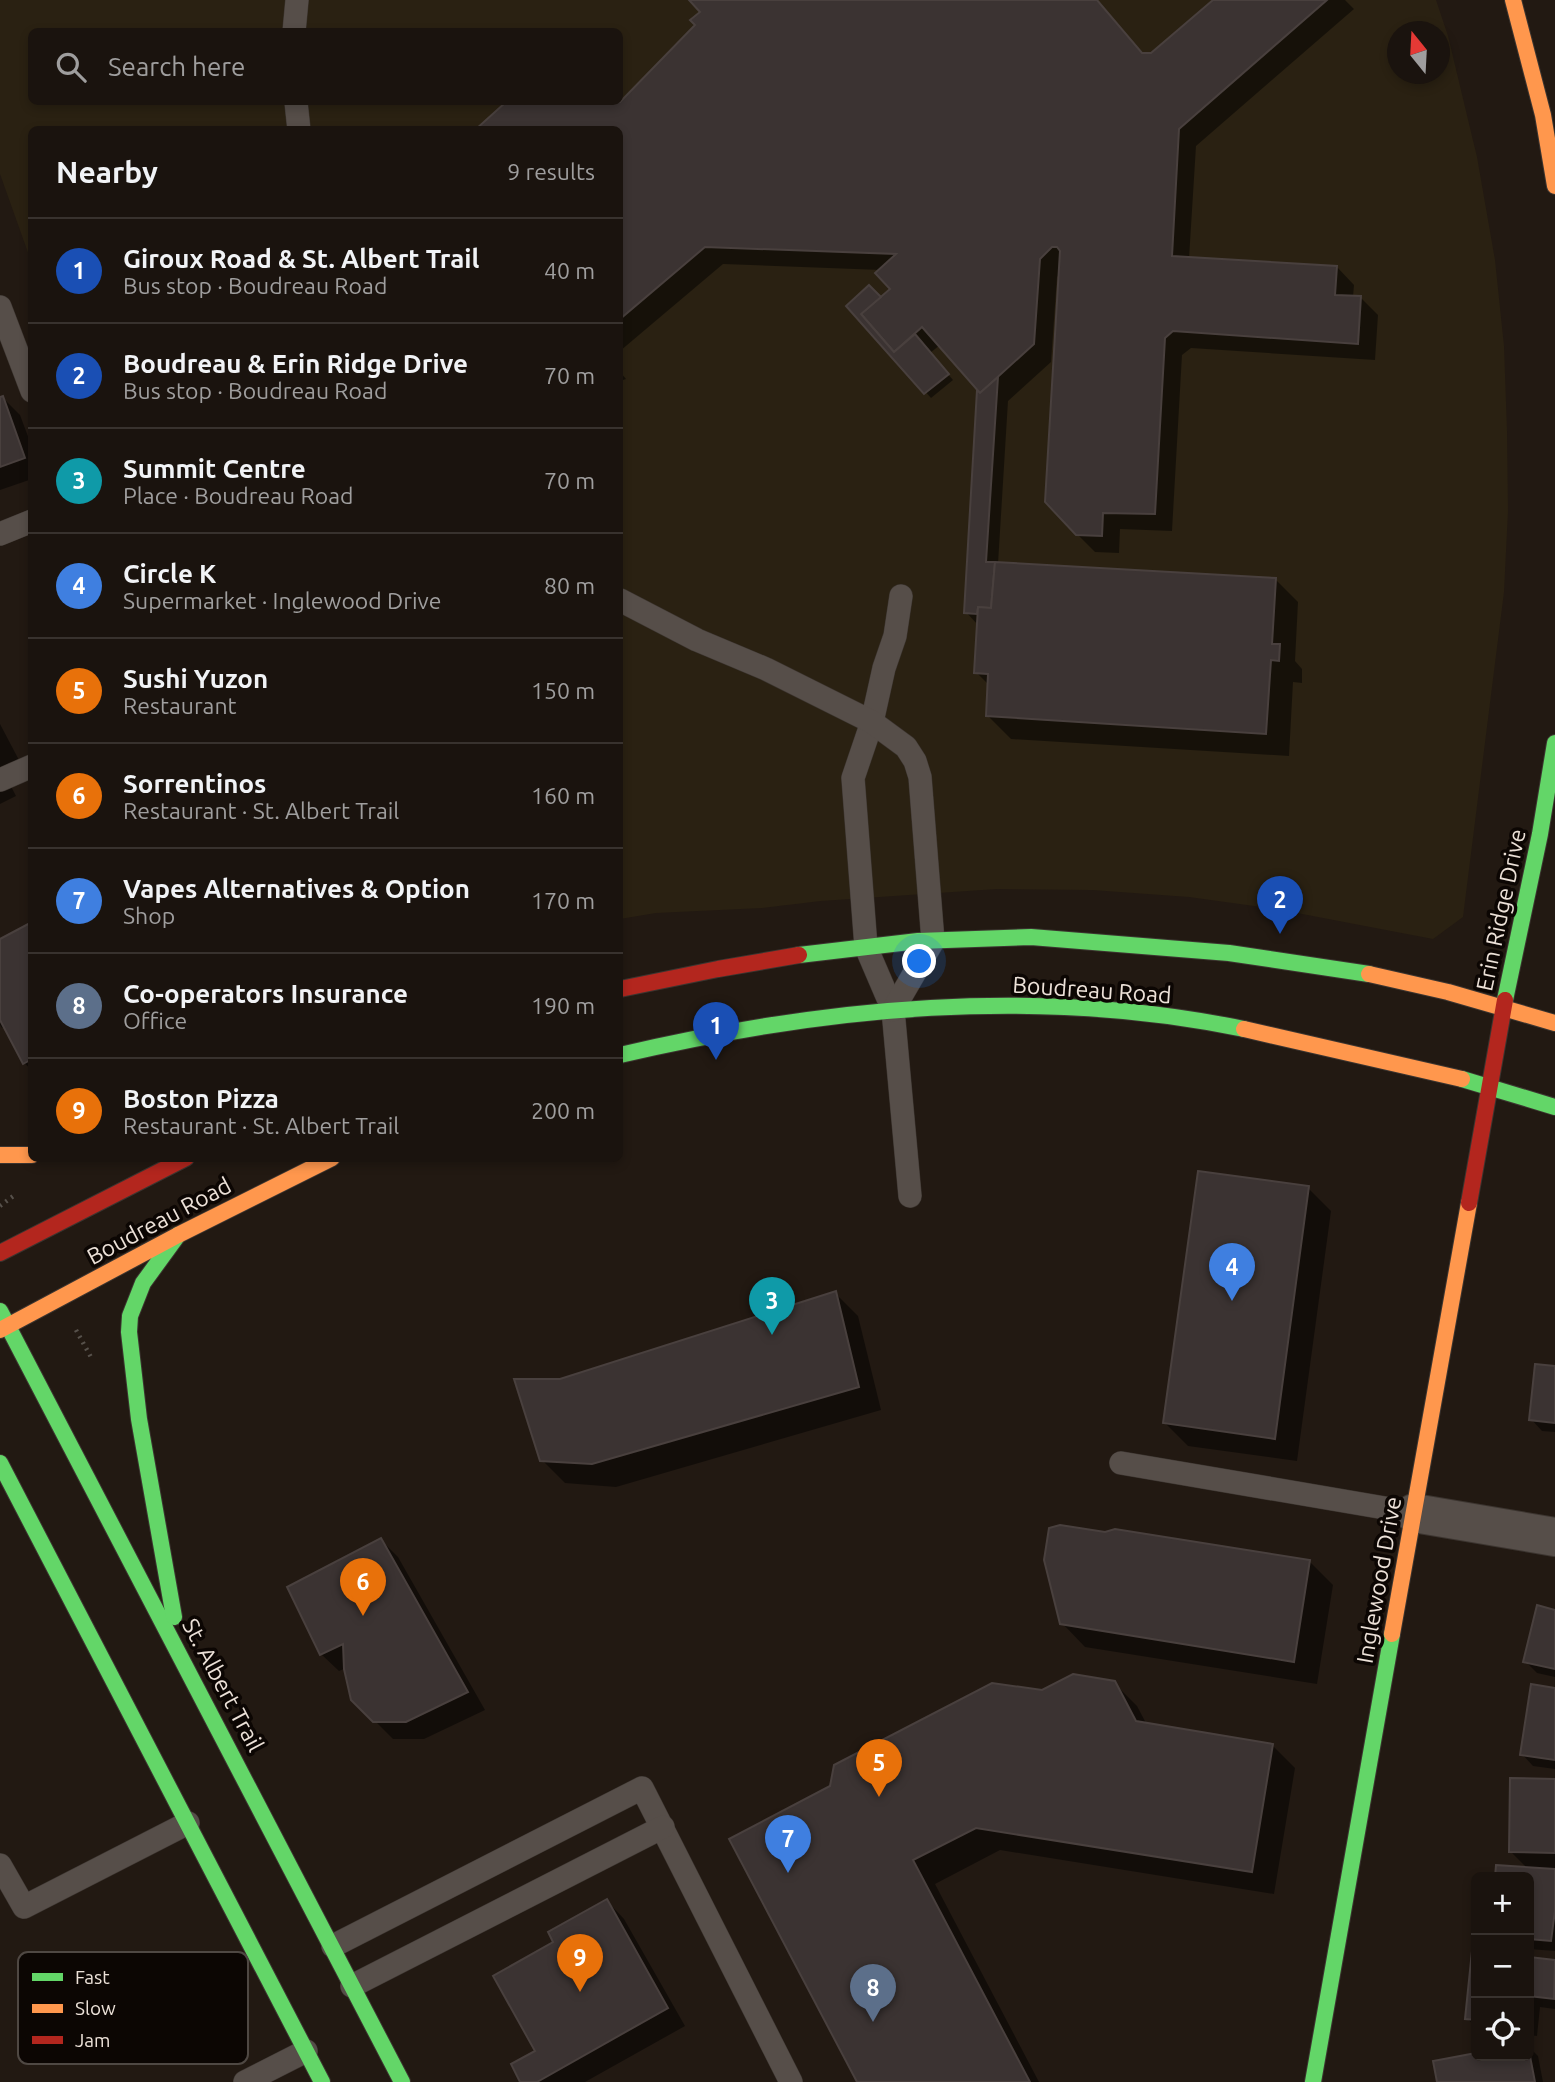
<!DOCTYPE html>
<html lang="en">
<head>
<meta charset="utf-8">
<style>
  :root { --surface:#1a130e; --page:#27201c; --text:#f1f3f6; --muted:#9f9e9e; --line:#38322e; --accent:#0b8043 }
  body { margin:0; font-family:Ubuntu,sans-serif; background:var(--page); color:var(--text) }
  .controls { position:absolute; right:21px; bottom:21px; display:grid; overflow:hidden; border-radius:10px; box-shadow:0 4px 10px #0003 }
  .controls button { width:63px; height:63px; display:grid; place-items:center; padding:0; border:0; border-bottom:2px solid var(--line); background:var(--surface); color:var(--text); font:35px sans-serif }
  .compass { position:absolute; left:1387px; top:21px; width:63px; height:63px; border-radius:50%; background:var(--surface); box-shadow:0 4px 10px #0003; rotate:342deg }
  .you { position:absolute; left:920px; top:962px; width:24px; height:24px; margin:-18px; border:5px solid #fff; border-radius:50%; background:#1a73e8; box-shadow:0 0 0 10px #1a73e833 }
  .badge { display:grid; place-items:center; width:46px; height:46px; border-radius:50%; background:var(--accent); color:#fff; font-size:23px; font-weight:700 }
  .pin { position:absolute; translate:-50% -58px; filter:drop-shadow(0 2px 4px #0008) }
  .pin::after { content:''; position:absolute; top:37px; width:24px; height:21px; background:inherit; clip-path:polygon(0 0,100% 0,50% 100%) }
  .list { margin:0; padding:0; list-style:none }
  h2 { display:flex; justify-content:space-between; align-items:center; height:91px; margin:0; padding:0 28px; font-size:30px }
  h2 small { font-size:23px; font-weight:400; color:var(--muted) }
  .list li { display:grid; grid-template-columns:46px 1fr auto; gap:21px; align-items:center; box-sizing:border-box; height:105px; padding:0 28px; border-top:2px solid var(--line) }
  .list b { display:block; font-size:26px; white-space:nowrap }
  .list p { margin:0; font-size:23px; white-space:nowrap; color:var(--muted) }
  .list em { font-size:23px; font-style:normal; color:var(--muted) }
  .icon { flex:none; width:38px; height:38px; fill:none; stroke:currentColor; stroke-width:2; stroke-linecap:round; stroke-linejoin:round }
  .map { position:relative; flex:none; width:1555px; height:2082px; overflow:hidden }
  .search { position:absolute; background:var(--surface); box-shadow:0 4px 10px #0003; left:28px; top:28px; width:595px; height:77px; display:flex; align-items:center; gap:18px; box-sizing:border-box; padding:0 24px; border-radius:10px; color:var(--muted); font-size:26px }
  .panel { position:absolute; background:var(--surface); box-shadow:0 4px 10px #0003; left:28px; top:126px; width:595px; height:1036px; border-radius:10px }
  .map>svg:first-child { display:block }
</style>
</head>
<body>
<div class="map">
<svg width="1555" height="2082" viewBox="0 0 1555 2082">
  <rect width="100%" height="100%" fill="#221912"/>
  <!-- medical -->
  <path fill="#2a2112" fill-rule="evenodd" d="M 0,0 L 1436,0 L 1448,36 L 1477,157 L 1495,260 L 1504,346 L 1507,431 L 1508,511 L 1504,592 L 1463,917 L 1433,939 L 1276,909 L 1189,897 L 1092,890 L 997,889 L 821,901 L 762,908 L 656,913 L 620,919 L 620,130 L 32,130 L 31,261 L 0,174 ZM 32,32 L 620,32 L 620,102 L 32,102 ZM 1398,32 L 1440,32 L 1440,74 L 1398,74 Z"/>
  <!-- shadow -->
  <g fill="#0007">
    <path d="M 691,0 L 1097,0 L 1144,55 L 1152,55 L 1215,0 L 1345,0 L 1354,9 L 1196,146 L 1189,259 L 1337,267 L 1354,285 L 1353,297 L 1361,298 L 1378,315 L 1375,360 L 1191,348 L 1182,355 L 1172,531 L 1120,529 L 1119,553 L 1095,552 L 1077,534 L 1061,273 L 1057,277 L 1051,362 L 1008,401 L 998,564 L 1275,579 L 1298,602 L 1295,661 L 1302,669 L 1302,683 L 1293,682 L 1289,756 L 1011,739 L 988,716 L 989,685 L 976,672 L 977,624 L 966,612 L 979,389 L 940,345 L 930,353 L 953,380 L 931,398 L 848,306 L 881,299 L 892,289 L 881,270 L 723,264 L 620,351 L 620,130 L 477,130 L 509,102 L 621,101 L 697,25 L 703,12 Z"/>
    <path d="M 620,372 L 626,379 L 620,381 Z"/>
    <path d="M 3,398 L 20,415 L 32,447 L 32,479 L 0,490 L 0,399 Z"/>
    <path d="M 0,724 L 20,762 L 3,771 L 16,796 L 0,804 Z"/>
    <path d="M 32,924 L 32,1070 L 24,1063 L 5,1026 L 2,1028 L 0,1025 L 0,941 Z"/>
    <path d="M 1308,1188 L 1331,1211 L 1297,1461 L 1188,1446 L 1165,1423 Z"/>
    <path d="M 835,1293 L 858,1316 L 881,1410 L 616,1487 L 565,1483 L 542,1460 L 561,1381 Z"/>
    <path d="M 1555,1368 L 1555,1432 L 1542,1431 L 1531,1419 Z"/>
    <path d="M 1105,1534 L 1310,1562 L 1333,1585 L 1317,1684 L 1085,1647 L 1062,1623 Z"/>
    <path d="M 381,1540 L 398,1557 L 485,1710 L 424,1739 L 393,1739 L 353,1699 L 346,1668 L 339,1671 L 321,1654 Z"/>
    <path d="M 1555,1612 L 1555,1677 L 1537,1673 L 1525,1661 Z"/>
    <path d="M 1114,1683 L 1137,1706 L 1147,1725 L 1272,1745 L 1295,1768 L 1274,1894 L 1000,1850 L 935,1884 L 1039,2082 L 859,2082 L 732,1840 L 1043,1692 Z"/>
    <path d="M 1555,1689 L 1555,1769 L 1533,1766 L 1522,1754 Z"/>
    <path d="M 1555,1780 L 1555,1951 L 1529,1949 L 1529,1877 L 1497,1877 L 1497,1867 L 1528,1869 L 1510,1851 Z"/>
    <path d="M 607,1901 L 624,1919 L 685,2026 L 585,2082 L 522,2082 L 537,2051 L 555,1943 Z"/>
    <path d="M 1474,1953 L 1476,1953 L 1476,2028 L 1467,2018 Z"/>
    <path d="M 1529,1959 L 1555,1962 L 1555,2009 L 1540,2007 L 1537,2036 L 1529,2035 Z"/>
    <path d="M 1529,2047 L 1538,2056 L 1543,2082 L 1439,2082 L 1435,2062 L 1476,2054 L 1529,2056 Z"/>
  </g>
  <!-- building -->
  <g fill="#3b3332" stroke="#49403e" stroke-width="2">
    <path d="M 689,0 L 1097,0 L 1142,53 L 1151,53 L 1213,0 L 1327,0 L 1179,129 L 1172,256 L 1337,266 L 1335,295 L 1361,296 L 1358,344 L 1173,331 L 1165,338 L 1155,514 L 1103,513 L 1102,536 L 1076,535 L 1045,502 L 1060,251 L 1057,247 L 1052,247 L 1040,259 L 1034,344 L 980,393 L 922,327 L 894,352 L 861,314 L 890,289 L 875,273 L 896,254 L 705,247 L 620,319 L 620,130 L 475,130 L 506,102 L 620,102 L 695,25 L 690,20 L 700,12 Z"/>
    <path d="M 869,285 L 881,297 L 861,314 L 894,352 L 915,334 L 949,374 L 924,394 L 846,306 Z"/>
    <path d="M 998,377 L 986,562 L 995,562 L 991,608 L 978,607 L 977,614 L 964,613 L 977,390 L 980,393 Z"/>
    <path d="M 3,396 L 25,458 L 0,467 L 0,397 Z"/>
    <path d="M 995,562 L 1276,578 L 1272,644 L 1280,644 L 1279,661 L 1271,660 L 1266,734 L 986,716 L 988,674 L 974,673 L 978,607 L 991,608 Z"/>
    <path d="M 32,922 L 32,1059 L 23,1064 L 0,1020 L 0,939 Z"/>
    <path d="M 1198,1171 L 1309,1186 L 1275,1439 L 1163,1423 Z"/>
    <path d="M 836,1291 L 859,1387 L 592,1464 L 540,1461 L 514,1379 L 560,1379 Z"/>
    <path d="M 1535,1364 L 1555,1366 L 1555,1423 L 1529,1420 Z"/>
    <path d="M 1060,1525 L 1105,1532 L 1115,1529 L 1310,1560 L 1294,1662 L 1060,1624 L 1044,1560 L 1049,1528 Z"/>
    <path d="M 381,1538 L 468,1692 L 406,1722 L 373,1722 L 351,1700 L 344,1669 L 343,1644 L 320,1655 L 287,1587 Z"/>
    <path d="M 1537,1605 L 1555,1610 L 1555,1669 L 1523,1662 Z"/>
    <path d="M 1073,1674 L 1115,1681 L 1136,1721 L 1273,1744 L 1252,1872 L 976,1828 L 913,1860 L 1030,2082 L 857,2082 L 729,1839 L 830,1786 L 834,1765 L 992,1683 L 1042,1690 Z"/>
    <path d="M 1531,1684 L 1555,1688 L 1555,1760 L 1520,1755 Z"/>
    <path d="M 1510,1778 L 1555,1779 L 1555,1853 L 1509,1852 Z"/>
    <path d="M 1496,1865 L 1555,1869 L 1555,1911 L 1551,1941 L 1529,1939 L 1529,1877 L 1495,1877 Z"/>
    <path d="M 607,1899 L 668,2008 L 537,2082 L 520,2082 L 511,2064 L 535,2051 L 493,1976 L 553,1942 L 548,1932 Z"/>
    <path d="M 1472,1951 L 1476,1952 L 1476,2020 L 1465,2019 Z"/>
    <path d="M 1529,1957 L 1555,1960 L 1554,1999 L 1529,1996 Z"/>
    <path d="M 1529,2051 L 1535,2082 L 1437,2082 L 1433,2061 L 1476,2053 L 1476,2056 L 1529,2056 Z"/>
  </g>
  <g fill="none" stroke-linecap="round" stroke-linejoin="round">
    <!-- lane casing -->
    <g stroke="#3c3530" stroke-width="24">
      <g id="lane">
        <path d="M 294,32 L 297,0"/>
        <path d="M 296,102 L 299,130"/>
        <path d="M 0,307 L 32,391"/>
        <path d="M 0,534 L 32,521"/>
        <path d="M 901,596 L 895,636 L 884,668 L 872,722 L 853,778 L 866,947 L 893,1010 L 910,1196"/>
        <path d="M 620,600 L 697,640 L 766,669 L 872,722 L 906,747 L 915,761 L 920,777 L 933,941 L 893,1010"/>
        <path d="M 0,780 L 32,766"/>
        <path d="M 1121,1463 L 1414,1513"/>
        <path d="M 0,1865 L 24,1907 L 188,1823"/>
        <path d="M 333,1946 L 642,1788 L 791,2082"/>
        <path d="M 352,1986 L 663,1827"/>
        <path d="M 245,2082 L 306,2051"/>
      </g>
    </g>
    <!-- street casing -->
    <g stroke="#3c3530" stroke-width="40">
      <path id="street" d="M 1414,1513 L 1555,1537"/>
    </g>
    <!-- fast casing -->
    <g stroke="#3c3530" stroke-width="18">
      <g id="fast">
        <path d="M 799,955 L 918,941 L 1031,937 L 1229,953 L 1369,974"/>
        <path d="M 1505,1000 L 1540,834 L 1555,743"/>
        <path d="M 620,1055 C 824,1007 1037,986 1244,1029"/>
        <path d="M 1462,1079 L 1555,1107"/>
        <path d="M 0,1311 L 402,2082"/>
        <path d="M 0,1463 L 322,2082"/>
        <path d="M 174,1617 L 139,1419 L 129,1332 L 130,1316 L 143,1283 L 178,1235"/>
        <path d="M 1313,2082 L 1392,1634"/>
      </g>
    </g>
    <!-- slow casing -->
    <g stroke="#3c3530" stroke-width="18">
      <g id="slow">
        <path d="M 1513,0 L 1543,115 L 1555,186"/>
        <path d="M 1369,974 L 1448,992 L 1555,1023"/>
        <path d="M 1244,1029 L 1462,1079"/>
        <path d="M 0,1155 L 32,1155"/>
        <path d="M 0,1330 L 178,1235 L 332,1158"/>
        <path d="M 1392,1634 L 1469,1203"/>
      </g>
    </g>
    <!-- jam casing -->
    <g stroke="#3c3530" stroke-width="18">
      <g id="jam">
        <path d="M 620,989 L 718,969 L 799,955"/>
        <path d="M 1469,1203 L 1505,1000"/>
        <path d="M 0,1253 L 186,1158"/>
      </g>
    </g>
    <!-- path -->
    <g stroke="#57514b" stroke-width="4.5" stroke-dasharray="2 5" stroke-linecap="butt">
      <path d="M 0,1206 L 16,1194"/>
      <path d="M 76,1330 L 92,1359"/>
    </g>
    <!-- lane -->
    <use href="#lane" stroke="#564e49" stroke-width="23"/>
    <!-- street -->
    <use href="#street" stroke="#564e49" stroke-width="38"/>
    <!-- fast -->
    <use href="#fast" stroke="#63d668" stroke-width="16"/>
    <!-- slow -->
    <use href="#slow" stroke="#ff974d" stroke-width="16"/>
    <!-- jam -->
    <use href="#jam" stroke="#b3261e" stroke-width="16"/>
  </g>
  <g text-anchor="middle" stroke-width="7" stroke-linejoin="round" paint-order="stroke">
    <!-- street labels -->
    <g font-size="23" fill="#ece1d8" stroke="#0c0603">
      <text transform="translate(1501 910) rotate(-78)" y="8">Erin Ridge Drive</text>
      <text transform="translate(1092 990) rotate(4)" y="8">Boudreau Road</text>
      <text transform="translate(159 1221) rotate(-28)" y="8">Boudreau Road</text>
      <text transform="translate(1379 1580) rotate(-80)" y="8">Inglewood Drive</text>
      <text transform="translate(223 1685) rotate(62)" y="8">St. Albert Trail</text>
    </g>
  </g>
  <!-- legend -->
  <rect x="18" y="1952" width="230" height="112" rx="10" fill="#0c0603" stroke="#4f4843" stroke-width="2"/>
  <rect x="32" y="1973" width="31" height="8" fill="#63d668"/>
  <rect x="32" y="2004" width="31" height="9" fill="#ff974d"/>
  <rect x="32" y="2036" width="31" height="8" fill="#b3261e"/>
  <g font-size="19" fill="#ece1d8">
    <text x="75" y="1984">Fast</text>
    <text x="75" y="2015">Slow</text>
    <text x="75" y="2047">Jam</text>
  </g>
</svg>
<div class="controls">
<button>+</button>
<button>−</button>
<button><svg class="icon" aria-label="locate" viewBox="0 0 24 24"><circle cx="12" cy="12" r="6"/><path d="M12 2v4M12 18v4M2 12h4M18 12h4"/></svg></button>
</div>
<svg class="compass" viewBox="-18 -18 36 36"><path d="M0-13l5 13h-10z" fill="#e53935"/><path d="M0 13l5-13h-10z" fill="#9f9e9e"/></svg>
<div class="you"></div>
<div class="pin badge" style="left:716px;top:1060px;background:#1a4fb4">1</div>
<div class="pin badge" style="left:1280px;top:934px;background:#1a4fb4">2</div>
<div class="pin badge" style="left:772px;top:1335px;background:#0f9aa8">3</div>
<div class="pin badge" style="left:1232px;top:1301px;background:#3f7fe0">4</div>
<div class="pin badge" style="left:879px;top:1797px;background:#e8710a">5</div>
<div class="pin badge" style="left:363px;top:1616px;background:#e8710a">6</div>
<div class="pin badge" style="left:788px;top:1873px;background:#3f7fe0">7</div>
<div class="pin badge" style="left:873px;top:2022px;background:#5c6f8a">8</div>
<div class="pin badge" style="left:580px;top:1992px;background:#e8710a">9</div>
<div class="search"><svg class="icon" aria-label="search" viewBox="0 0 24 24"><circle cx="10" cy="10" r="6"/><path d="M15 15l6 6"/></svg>Search here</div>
<section class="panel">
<h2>Nearby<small>9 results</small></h2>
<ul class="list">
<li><span class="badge" style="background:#1a4fb4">1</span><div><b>Giroux Road &amp; St. Albert Trail</b><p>Bus stop · Boudreau Road</p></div><em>40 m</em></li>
<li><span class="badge" style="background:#1a4fb4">2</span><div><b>Boudreau &amp; Erin Ridge Drive</b><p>Bus stop · Boudreau Road</p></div><em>70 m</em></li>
<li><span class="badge" style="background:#0f9aa8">3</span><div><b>Summit Centre</b><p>Place · Boudreau Road</p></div><em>70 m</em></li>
<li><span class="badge" style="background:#3f7fe0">4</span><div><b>Circle K</b><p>Supermarket · Inglewood Drive</p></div><em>80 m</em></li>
<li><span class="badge" style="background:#e8710a">5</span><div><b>Sushi Yuzon</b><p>Restaurant</p></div><em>150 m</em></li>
<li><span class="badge" style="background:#e8710a">6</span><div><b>Sorrentinos</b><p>Restaurant · St. Albert Trail</p></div><em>160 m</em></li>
<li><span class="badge" style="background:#3f7fe0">7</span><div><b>Vapes Alternatives &amp; Option</b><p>Shop</p></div><em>170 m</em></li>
<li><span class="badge" style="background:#5c6f8a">8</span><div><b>Co-operators Insurance</b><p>Office</p></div><em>190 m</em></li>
<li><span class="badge" style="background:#e8710a">9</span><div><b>Boston Pizza</b><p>Restaurant · St. Albert Trail</p></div><em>200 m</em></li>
</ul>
</section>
</div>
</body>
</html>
